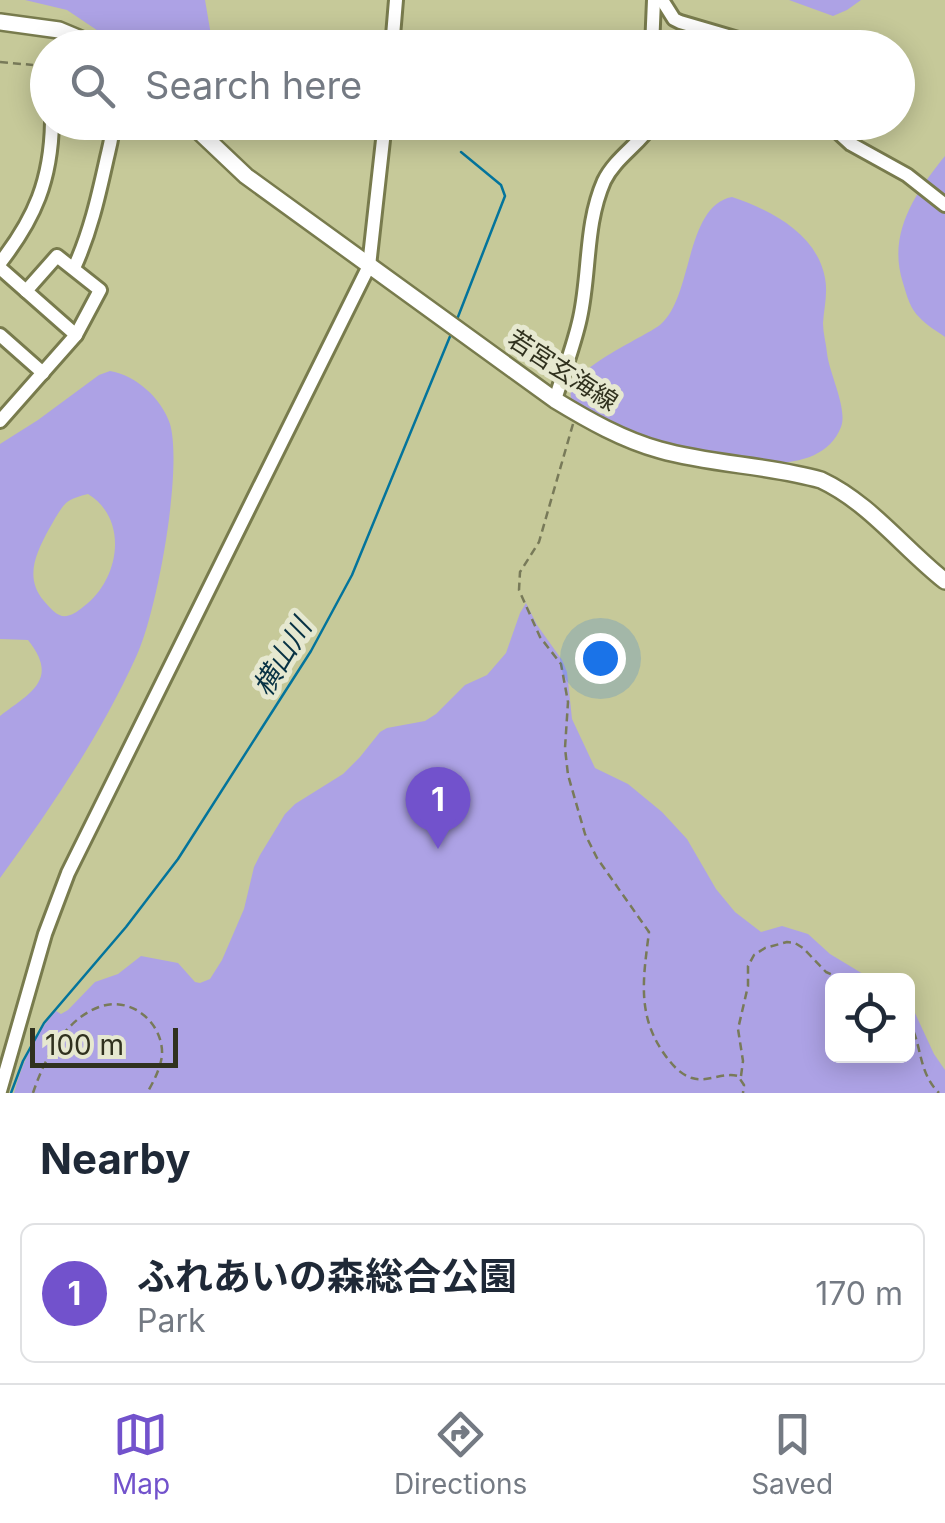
<!DOCTYPE html>
<html lang="en">
<head>
<meta charset="utf-8">
<style>
  :root { --surface:#fff; --page:#f2f2f3; --text:#1f2937; --muted:#747a83; --line:#e0e1e3; --accent:#7252cc }
  body { margin:0; font-family:Inter,"Noto Sans JP",sans-serif; background:var(--page); color:var(--text) }
  .controls { position:absolute; right:30px; bottom:30px; display:grid; overflow:hidden; border-radius:15px; box-shadow:0 5px 25px #0003 }
  .controls button { width:90px; height:90px; display:grid; place-items:center; padding:0; border:0; border-bottom:2px solid var(--line); background:var(--surface); color:var(--text); font:50px sans-serif }
  .scale { position:absolute; left:30px; bottom:25px; width:148px; box-sizing:border-box; padding-left:10px; border:5px solid #30311e; border-top:0; font-size:28px; line-height:35px; white-space:nowrap; color:#30311e; -webkit-text-stroke:8px #e6e8d0; paint-order:stroke }
  .you { position:absolute; left:600px; top:658px; width:35px; height:35px; margin:-25px; border:8px solid #fff; border-radius:50%; background:#1a73e8; box-shadow:0 0 0 15px #1a73e833 }
  .badge { display:grid; place-items:center; width:65px; height:65px; border-radius:50%; background:var(--accent); color:#fff; font-size:32px; font-weight:700 }
  .pin { position:absolute; translate:-50% -82px; filter:drop-shadow(0 2px 5px #0008) }
  .pin::after { content:''; position:absolute; top:52px; width:35px; height:30px; background:inherit; clip-path:polygon(0 0,100% 0,50% 100%) }
  .list { margin:0; padding:0; list-style:none }
  h2 { display:flex; justify-content:space-between; align-items:center; height:130px; margin:0; padding:0 40px; font-size:42px }
  h2 small { font-size:32px; font-weight:400; color:var(--muted) }
  .list li { display:grid; grid-template-columns:65px 1fr auto; gap:30px; align-items:center; box-sizing:border-box; height:140px; margin:0 20px 20px; padding:0 20px; border:2px solid var(--line); border-radius:15px }
  .list b { display:block; font-size:38px; white-space:nowrap }
  .list p { margin:0; font-size:32px; white-space:nowrap; color:var(--muted) }
  .list em { font-size:32px; font-style:normal; color:var(--muted) }
  .icon { flex:none; width:55px; height:55px; fill:none; stroke:currentColor; stroke-width:2; stroke-linecap:round; stroke-linejoin:round }
  .map { position:relative; flex:none; width:945px; height:1093px; overflow:hidden }
  .search { position:absolute; background:var(--surface); box-shadow:0 5px 25px #0003; left:30px; right:30px; top:30px; height:110px; display:flex; align-items:center; gap:25px; box-sizing:border-box; padding:0 35px; border-radius:55px; color:var(--muted); font-size:38px }
  .sheet { height:290px; background:var(--surface) }
  nav { display:flex; justify-content:space-around; align-items:center; box-sizing:border-box; height:140px; border-top:2px solid var(--line); background:var(--surface); font-size:28px; color:var(--muted) }
  nav a { display:grid; justify-items:center; gap:5px }
  nav .on { color:var(--accent) }
  .map>svg:first-child { display:block }
</style>
</head>
<body>
<div class="map">
<svg width="945" height="1093" viewBox="0 0 945 1093">
  <rect width="100%" height="100%" fill="#c6c999"/>
  <!-- green -->
  <g fill="#ada2e5" fill-rule="evenodd">
    <path d="M 25,0 L 205,0 L 213,47 L 122,47 L 67,10 Z"/>
    <path d="M 789,0 L 861,0 L 847,10 L 833,16 Z"/>
    <path d="M 945,156 L 945,337 C 937,331 926,325 920,318 C 910,309 907,296 903,283 C 887,234 915,193 945,156 Z"/>
    <path d="M 732,197 C 771,210 817,234 825,278 C 828,293 824,308 823,323 C 823,333 826,343 827,353 C 829,373 848,409 841,427 C 811,504 638,438 588,414 C 527,384 645,339 661,324 C 693,296 685,206 732,197 Z"/>
    <path d="M 110,371 C 136,375 162,399 170,424 C 183,470 157,613 136,657 C 100,736 51,808 0,878 L 0,716 C 30,693 60,680 28,640 L 0,639 L 0,444 L 38,420 L 99,375 ZM 88,494 C 130,520 119,581 83,607 C 77,612 70,617 62,616 C 55,614 49,607 44,601 C 24,578 36,553 49,529 C 54,521 59,510 66,503 C 72,498 80,496 88,494 Z"/>
    <path d="M 526,603 L 537,625 L 562,660 L 567,672 L 572,719 L 595,768 L 628,784 L 662,812 L 687,839 L 716,889 L 735,912 L 761,932 L 782,926 L 808,934 L 830,954 L 873,980 L 832,981 L 832,1056 L 908,1056 L 908,998 L 934,1054 L 945,1070 L 945,1093 L 14,1093 C 21,1066 36,1032 56,1011 L 61,1014 L 68,1010 L 95,982 L 118,974 L 141,956 L 178,963 L 195,982 L 200,983 L 210,979 L 222,960 L 244,909 L 254,867 L 260,855 L 285,814 L 295,804 L 343,774 L 360,757 L 380,732 L 387,728 L 425,721 L 436,714 L 465,685 L 487,675 L 506,653 L 520,613 Z"/>
  </g>
  <g fill="none" stroke-linecap="round" stroke-linejoin="round">
    <!-- stream -->
    <g stroke="#03749c" stroke-width="2.5">
      <path d="M 456,322 L 505,196 L 501,185 L 461,152"/>
      <path d="M 11,1093 L 23,1061 L 44,1023 L 126,927 L 178,859 L 311,651 L 352,575 L 451,334"/>
    </g>
    <!-- minor casing -->
    <g stroke="#787b4d" stroke-width="18">
      <g id="minor">
        <path d="M 662,0 L 674,19 L 680,22 L 769,48"/>
        <path d="M 392,48 L 396,0"/>
        <path d="M 652,48 L 654,0"/>
        <path d="M 48,71 L 43,70 L 48,92"/>
        <path d="M 827,122 L 851,144 L 907,175 L 945,205"/>
        <path d="M 0,263 C 35,218 51,180 52,122"/>
        <path d="M 0,268 L 76,335"/>
        <path d="M 74,268 C 90,233 98,198 106,162 C 109,148 113,136 113,122"/>
        <path d="M 0,335 L 43,373"/>
        <path d="M 555,400 C 563,373 574,346 580,318 C 590,273 585,224 604,181 C 615,158 640,144 654,122"/>
        <path d="M 0,421 L 76,335 L 100,290 L 57,256 L 26,291"/>
        <path d="M 0,1091 L 45,934 L 68,873 L 369,266 L 385,122"/>
      </g>
    </g>
    <!-- major casing -->
    <g stroke="#787b4d" stroke-width="20">
      <g id="major">
        <path d="M 0,22 L 59,30 L 102,48"/>
        <path d="M 189,122 L 246,176 L 555,400 C 588,420 623,440 660,450 C 713,465 769,465 821,480 C 870,503 903,548 945,581"/>
      </g>
    </g>
    <!-- path -->
    <g stroke="#787a59" stroke-width="2.5" stroke-dasharray="8 5" stroke-linecap="butt">
      <path d="M 0,62 L 33,65"/>
      <path d="M 573,424 L 539,542 L 520,572 L 519,590 L 540,637 L 561,664 L 568,702 L 565,748 L 568,775 L 585,834 L 597,858 L 649,932 C 643,980 636,1018 668,1059 C 674,1067 682,1075 692,1078 C 707,1083 722,1072 738,1076 L 744,1085 L 743,1093"/>
      <path d="M 908,1020 C 923,1045 917,1071 939,1093"/>
      <path d="M 741,1076 L 743,1061 L 738,1029 L 748,986 L 748,966 L 754,955 L 765,948 L 787,942 L 795,943 L 803,948 L 826,972 L 847,981"/>
      <path d="M 33,1093 C 44,1060 64,1020 99,1007 C 131,995 164,1023 162,1056 C 160,1069 154,1081 147,1093"/>
    </g>
    <!-- minor -->
    <use href="#minor" stroke="#fff" stroke-width="12"/>
    <!-- major -->
    <use href="#major" stroke="#fff" stroke-width="15"/>
  </g>
  <g text-anchor="middle" stroke-width="10" stroke-linejoin="round" paint-order="stroke">
    <!-- street labels -->
    <g font-size="25" fill="#30311e" stroke="#e6e8d0">
      <text transform="translate(563 370) rotate(33)" y="9">若宮玄海線</text>
    </g>
    <!-- water labels -->
    <g font-size="28" font-style="italic" fill="#083244" stroke="#e6e8d0">
      <text transform="translate(282 657) rotate(-59)" y="10">横山川</text>
    </g>
  </g>
</svg>
<div class="controls">
<button><svg class="icon" aria-label="locate" viewBox="0 0 24 24"><circle cx="12" cy="12" r="6"/><path d="M12 2v4M12 18v4M2 12h4M18 12h4"/></svg></button>
</div>
<div class="scale">100 m</div>
<div class="you"></div>
<div class="pin badge" style="left:438px;top:849px">1</div>
<div class="search"><svg class="icon" aria-label="search" viewBox="0 0 24 24"><circle cx="10" cy="10" r="6"/><path d="M15 15l6 6"/></svg>Search here</div>
</div>
<section class="sheet">
<h2>Nearby<small></small></h2>
<ul class="list">
<li><span class="badge">1</span><div><b>ふれあいの森総合公園</b><p>Park</p></div><em>170 m</em></li>
</ul>
</section>
<nav>
<a class="on"><svg class="icon" aria-label="map" viewBox="0 0 24 24"><path d="M3 6l6-2 6 2 6-2v14l-6 2-6-2-6 2zM9 4v14M15 6v14"/></svg>Map</a>
<a><svg class="icon" aria-label="directions" viewBox="0 0 24 24"><path d="M12 3l9 9-9 9-9-9zM9 14v-3h6M13 9l2 2-2 2"/></svg>Directions</a>
<a><svg class="icon" aria-label="saved" viewBox="0 0 24 24"><path d="M7 4h10v16l-5-4-5 4z"/></svg>Saved</a>
</nav>
</body>
</html>
